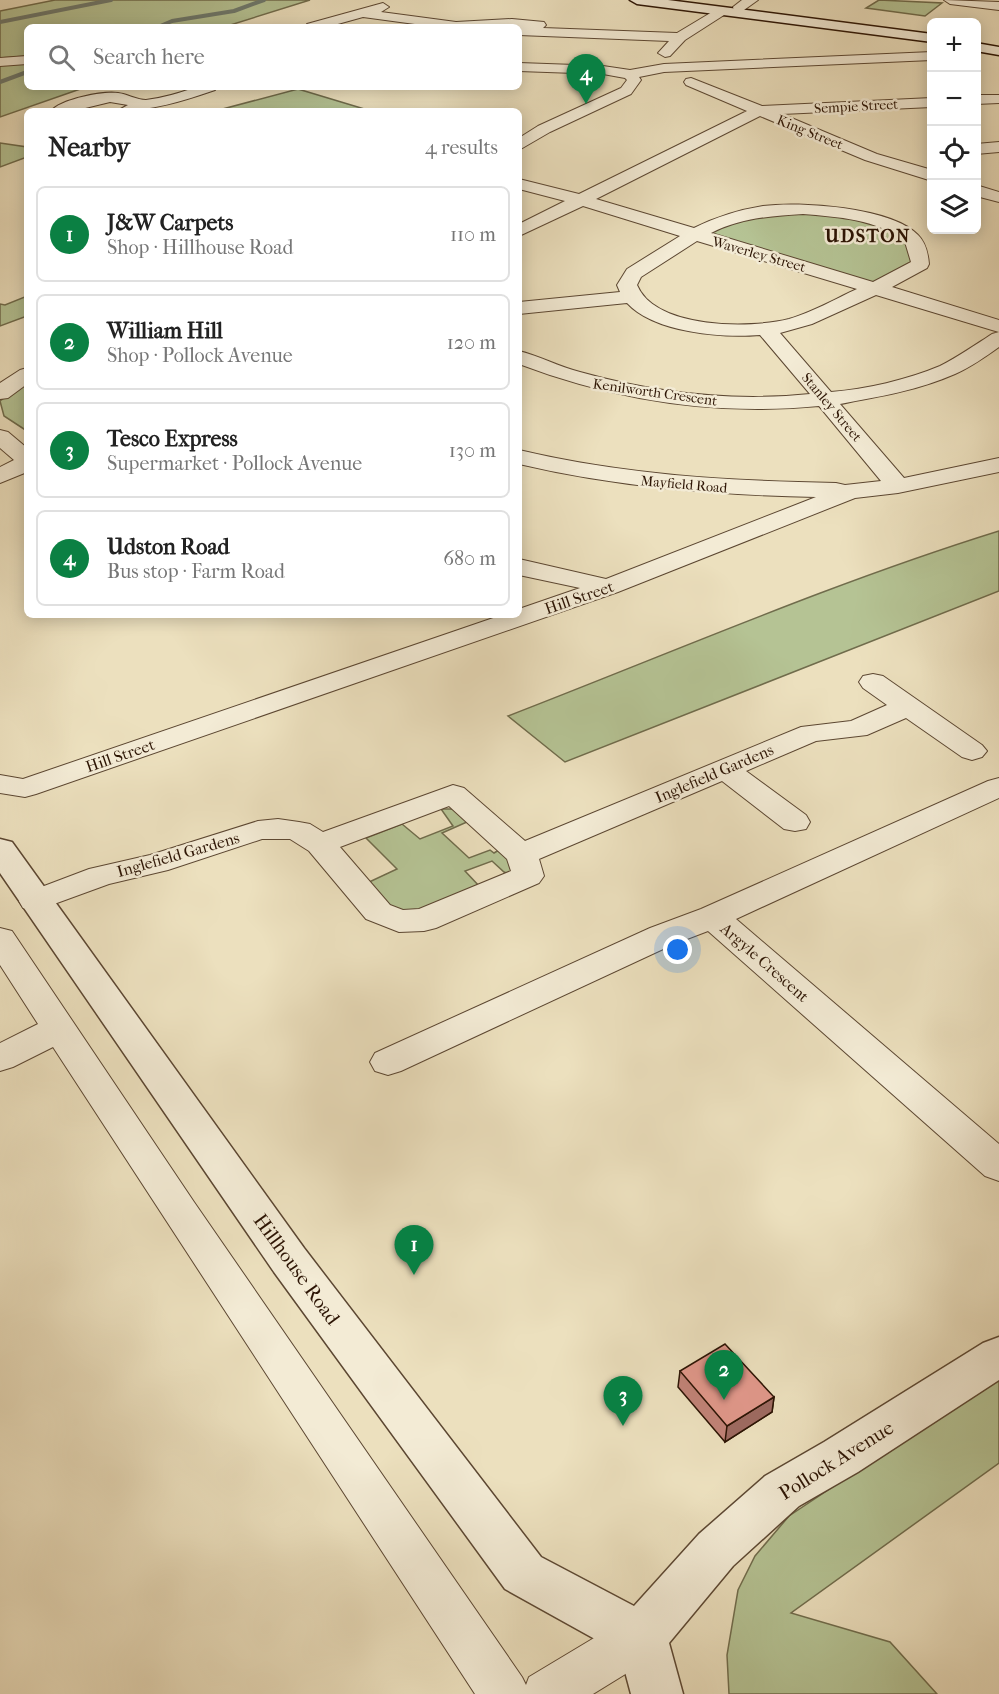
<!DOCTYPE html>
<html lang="en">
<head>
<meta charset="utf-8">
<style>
  :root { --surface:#fff; --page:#f2f2f2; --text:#222; --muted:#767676; --line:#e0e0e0; --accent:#0b8043 }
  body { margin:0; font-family:"IM FELL French Canon",serif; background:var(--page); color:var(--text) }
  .controls { position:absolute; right:18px; top:18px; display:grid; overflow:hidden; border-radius:9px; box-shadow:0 3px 15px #0003 }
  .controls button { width:54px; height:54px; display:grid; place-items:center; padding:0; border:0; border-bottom:2px solid var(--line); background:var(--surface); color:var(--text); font:30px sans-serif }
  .you { position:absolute; left:678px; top:950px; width:21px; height:21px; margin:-15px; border:4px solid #fff; border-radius:50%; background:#1a73e8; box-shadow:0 0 0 9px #1a73e833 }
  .badge { display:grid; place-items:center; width:39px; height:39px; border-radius:50%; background:var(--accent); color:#fff; font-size:20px; font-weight:700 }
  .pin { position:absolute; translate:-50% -50px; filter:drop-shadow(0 2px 3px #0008) }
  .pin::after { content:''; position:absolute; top:32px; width:21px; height:18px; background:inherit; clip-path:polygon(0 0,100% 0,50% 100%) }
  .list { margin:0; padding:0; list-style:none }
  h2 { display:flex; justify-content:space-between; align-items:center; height:78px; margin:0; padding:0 24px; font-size:26px }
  h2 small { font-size:20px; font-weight:400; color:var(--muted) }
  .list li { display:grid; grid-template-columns:39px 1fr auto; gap:18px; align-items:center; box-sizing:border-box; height:96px; margin:0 12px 12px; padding:0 12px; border:2px solid var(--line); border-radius:9px }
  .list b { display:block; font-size:22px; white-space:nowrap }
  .list p { margin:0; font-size:20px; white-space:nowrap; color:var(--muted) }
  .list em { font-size:20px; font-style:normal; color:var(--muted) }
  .icon { flex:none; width:33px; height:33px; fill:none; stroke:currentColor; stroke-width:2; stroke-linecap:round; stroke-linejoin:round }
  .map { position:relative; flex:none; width:999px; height:1694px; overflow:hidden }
  .search { position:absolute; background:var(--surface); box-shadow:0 3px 15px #0003; left:24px; top:24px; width:498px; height:66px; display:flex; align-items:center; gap:15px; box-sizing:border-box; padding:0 21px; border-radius:9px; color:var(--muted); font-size:22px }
  .panel { position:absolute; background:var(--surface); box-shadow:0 3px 15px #0003; left:24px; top:108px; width:498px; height:510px; border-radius:9px }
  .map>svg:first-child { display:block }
</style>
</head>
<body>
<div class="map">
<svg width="999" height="1694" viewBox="0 0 999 1694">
  <rect width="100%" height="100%" fill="#ece0be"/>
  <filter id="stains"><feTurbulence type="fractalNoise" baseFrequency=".00333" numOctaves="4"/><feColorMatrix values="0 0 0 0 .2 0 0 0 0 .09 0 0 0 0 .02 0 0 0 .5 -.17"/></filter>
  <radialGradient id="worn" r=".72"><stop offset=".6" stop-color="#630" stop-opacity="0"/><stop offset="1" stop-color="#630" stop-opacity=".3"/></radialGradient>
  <!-- green -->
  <g fill="#b5c394" stroke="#706c4c" stroke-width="1.5">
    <path d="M 55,0 L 310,0 L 224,27 L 27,27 L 27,56 L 0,58 L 0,11 Z"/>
    <path d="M 879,0 L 942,3 L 925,16 L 866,8 Z"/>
    <path d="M 27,61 L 27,87 L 86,87 L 0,117 L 0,64 Z"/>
    <path d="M 298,89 L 371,111 L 215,111 Z"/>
    <path d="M 0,143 L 27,147 L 27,157 L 0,167 Z"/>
    <path d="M 764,211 L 837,212 L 910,236 L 920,264 L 876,288 L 694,235 Z"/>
    <path d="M 27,296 L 27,316 L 0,326 L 0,304 L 5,305 Z"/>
    <path d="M 27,381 L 27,431 L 4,416 L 0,401 Z"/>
    <path d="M 999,531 L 999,591 L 565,762 L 508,716 C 671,653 832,583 999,531 Z"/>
    <path d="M 441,809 L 454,809 L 467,822 L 442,833 L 469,858 L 490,850 L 494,853 L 499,850 L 515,866 L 512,875 L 504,872 L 492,861 L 465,871 L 481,888 C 454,900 419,922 391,906 C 382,901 374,890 367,883 L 397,869 L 366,838 L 402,824 L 420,839 L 453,826 Z"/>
    <path d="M 999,1376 L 999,1463 L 791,1613 L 890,1642 L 937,1694 L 729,1694 L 727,1655 L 738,1590 L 755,1556 L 789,1516 Z"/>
  </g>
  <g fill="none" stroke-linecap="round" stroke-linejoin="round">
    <!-- stream -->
    <g stroke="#6d796e" stroke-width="4">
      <path d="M 0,22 L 111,0"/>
      <path d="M 158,27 L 172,21 L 234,11 L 264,0"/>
      <path d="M 0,82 L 27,72"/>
    </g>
    <!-- minor casing -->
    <g stroke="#5c4732" stroke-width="2">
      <g id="minor">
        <path d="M 742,0 L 758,0 L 744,10 L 734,10 L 733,7 Z"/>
        <path d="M 944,0 L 999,2 L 999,10 L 950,4 Z"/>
        <path d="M 383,3 L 389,7 L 381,12 L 456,22 L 512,19 L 544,22 L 546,25 L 543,28 L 677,33 L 712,12 L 722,12 L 724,15 L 685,40 L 670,56 L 665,57 L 658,53 L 669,41 L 519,35 L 519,27 L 437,27 L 363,17 L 327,27 L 305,27 L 307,24 Z"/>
        <path d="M 932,52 L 932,60 L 664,72 L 639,77 L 641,80 L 631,94 L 550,132 L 519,150 L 519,138 L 538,126 L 621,88 L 627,80 L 625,78 L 603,74 L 519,71 L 519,63 L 603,66 L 630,70 L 664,64 Z"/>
        <path d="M 27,56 L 27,64 L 0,66 L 0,58 Z"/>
        <path d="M 691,78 L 762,106 L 932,98 L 932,107 L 782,114 L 877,154 L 932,170 L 932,181 L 865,160 L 760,116 L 596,199 L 694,228 C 716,217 738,210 763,206 C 799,201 892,207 918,235 C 926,243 928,253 929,264 L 927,268 L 892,287 L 999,320 L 999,347 C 985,357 971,367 955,374 C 919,390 878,397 840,404 L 904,478 L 999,458 L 999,472 L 898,493 L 855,498 L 618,592 L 36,794 L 25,797 L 0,793 L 0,775 L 23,779 L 502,615 L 519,615 L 519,609 L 580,588 L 519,575 L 519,559 L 606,579 L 816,497 C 715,495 617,487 519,464 L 519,450 C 624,475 729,481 836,483 L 845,485 L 881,481 L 819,406 C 715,416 617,401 519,364 L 519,351 C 540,356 559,367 580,372 C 655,393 732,402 810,394 L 760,335 C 722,338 655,333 627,303 L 519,314 L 519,302 L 620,292 L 617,285 L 627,269 L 680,236 L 583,206 L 519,236 L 519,224 L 565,201 L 519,189 L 519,179 L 579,194 L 747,111 L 686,85 L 684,82 L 686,79 ZM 803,214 C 837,217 878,219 905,242 L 911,262 L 873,282 L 711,233 C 741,218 770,216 803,214 ZM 697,241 L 857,289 C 835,299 813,312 789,319 C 750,329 655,329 637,285 L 641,277 ZM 876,295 L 992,330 L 999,332 L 992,334 C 975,345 958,357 940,366 C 907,380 866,389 831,392 L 780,333 L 812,324 Z"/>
        <path d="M 196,87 L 217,87 L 215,90 C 183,101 151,111 117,111 L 128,105 L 110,102 L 73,111 L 51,111 C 61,99 103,91 118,93 C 127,94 137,100 146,100 C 163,98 180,93 196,87 Z"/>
        <path d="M 976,95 L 999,95 L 999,103 L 976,104 Z"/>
        <path d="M 999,142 L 999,152 L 976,154 L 976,144 Z"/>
        <path d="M 976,185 L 999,192 L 999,202 L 976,196 Z"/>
        <path d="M 27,368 L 27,384 L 8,398 L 0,399 L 0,383 L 20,370 Z"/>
        <path d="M 0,430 L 8,432 L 27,448 L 27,472 L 0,483 L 0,467 L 14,460 L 0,448 Z"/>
        <path d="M 873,674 L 883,676 L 982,745 L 987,751 L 982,757 L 972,760 L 962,757 L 906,718 L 867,735 L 816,741 L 746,771 L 806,815 L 810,822 L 806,829 L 795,831 L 784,829 L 722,781 L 539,859 L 544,876 L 539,883 L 436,928 L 424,931 L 399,932 L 366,919 L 309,851 L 290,839 L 262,839 L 168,870 L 109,884 L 35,911 L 23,908 L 19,901 L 23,894 L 89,869 L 150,855 L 258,821 L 278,819 L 299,822 L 310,824 L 323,832 L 453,785 L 464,788 L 525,841 L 801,727 L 851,721 L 887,705 L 863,688 L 859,682 L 863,676 ZM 449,806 L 507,859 L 511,871 L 419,909 L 403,910 L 390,905 L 340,847 Z"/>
        <path d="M 999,778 L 999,798 L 736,919 L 999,1144 L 999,1181 L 985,1176 L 708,931 L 674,944 L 401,1071 L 388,1075 L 375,1071 L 370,1062 L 375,1053 L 650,928 L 701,909 L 988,781 Z"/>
        <path d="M 0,928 L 12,931 L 194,1202 L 522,1677 L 526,1685 L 529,1677 L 624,1620 L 641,1614 L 658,1620 L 666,1637 L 658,1654 L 593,1694 L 475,1694 L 53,1047 L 13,1067 L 0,1071 L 0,1043 L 38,1024 L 0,965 Z"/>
      </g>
    </g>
    <!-- tertiary casing -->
    <g stroke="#5c4732" stroke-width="3">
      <path id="tertiary" d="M 0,839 L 12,842 L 304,1248 L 541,1557 L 634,1606 L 699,1534 L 765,1476 L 824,1442 L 983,1343 L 999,1337 L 999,1380 L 858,1472 L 799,1506 L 733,1566 L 669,1643 L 683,1694 L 631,1694 L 620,1653 L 505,1589 L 274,1272 L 0,873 Z"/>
    </g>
    <!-- secondary casing -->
    <g stroke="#2c1404" stroke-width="3">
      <g id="secondary">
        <path d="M 630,0 L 668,0 L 932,34 L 932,42 L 637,4 Z"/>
        <path d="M 976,43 L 999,47 L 999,55 L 976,51 Z"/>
      </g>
    </g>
    <!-- minor -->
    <use href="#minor" fill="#f3ebd5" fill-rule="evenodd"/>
    <!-- tertiary -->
    <use href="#tertiary" fill="#f3ebd5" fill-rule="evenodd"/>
    <!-- secondary -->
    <use href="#secondary" fill="#f3ebd5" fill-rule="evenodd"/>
  </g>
  <!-- wall -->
  <path fill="#c28378" stroke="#2c1404" stroke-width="1.5" d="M 680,1371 L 774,1397 L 772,1412 L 725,1442 L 678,1387 Z"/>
  <!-- shaded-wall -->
  <path fill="#9e6a61" stroke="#2c1404" stroke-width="1.5" d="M 774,1397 L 772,1412 L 725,1442 L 727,1426 Z"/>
  <!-- building -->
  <path fill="#e1988b" stroke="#2c1404" stroke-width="1.5" d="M 725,1344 L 774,1397 L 727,1426 L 680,1371 Z"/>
  <g text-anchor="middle" stroke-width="5" stroke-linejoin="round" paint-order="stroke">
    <!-- far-street labels -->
    <g font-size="14" fill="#2c1404" stroke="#f3ebd5">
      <text transform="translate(856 106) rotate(-3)" y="5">Sempie Street</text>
      <text transform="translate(810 132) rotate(22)" y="5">King Street</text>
      <text transform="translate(759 254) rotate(16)" y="5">Waverley Street</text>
      <text transform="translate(655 392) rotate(8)" y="5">Kenilworth Crescent</text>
      <text transform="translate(832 407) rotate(50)" y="5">Stanley Street</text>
      <text transform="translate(684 484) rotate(5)" y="5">Mayfield Road</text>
    </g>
    <!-- street labels -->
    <g font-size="16" fill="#2c1404" stroke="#f3ebd5">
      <text transform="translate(579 597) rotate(-19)" y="6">Hill Street</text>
      <text transform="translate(120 755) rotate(-19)" y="6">Hill Street</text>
      <text transform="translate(714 773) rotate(-23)" y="6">Inglefield Gardens</text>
      <text transform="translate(178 854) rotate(-16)" y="6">Inglefield Gardens</text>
      <text transform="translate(765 962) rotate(41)" y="6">Argyle Crescent</text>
    </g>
    <!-- far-district labels -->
    <g font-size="18" font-weight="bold" letter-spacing="1.5" fill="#2c1404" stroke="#f3ebd5">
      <text x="868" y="242">UDSTON</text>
    </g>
    <!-- near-street labels -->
    <g font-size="20" fill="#2c1404" stroke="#f3ebd5">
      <text transform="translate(297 1269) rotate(54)" y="7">Hillhouse Road</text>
      <text transform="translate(836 1460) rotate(-32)" y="7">Pollock Avenue</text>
    </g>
  </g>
  <rect width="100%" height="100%" filter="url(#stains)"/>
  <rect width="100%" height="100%" fill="url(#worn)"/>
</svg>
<div class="controls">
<button>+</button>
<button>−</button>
<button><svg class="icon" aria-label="locate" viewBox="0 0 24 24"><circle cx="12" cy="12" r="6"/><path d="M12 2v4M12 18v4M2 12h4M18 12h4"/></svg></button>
<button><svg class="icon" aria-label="layers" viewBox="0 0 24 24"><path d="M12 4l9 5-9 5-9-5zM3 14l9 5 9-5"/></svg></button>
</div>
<div class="you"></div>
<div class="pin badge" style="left:414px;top:1275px">1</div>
<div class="pin badge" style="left:724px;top:1400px">2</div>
<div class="pin badge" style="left:623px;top:1426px">3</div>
<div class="pin badge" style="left:586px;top:104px">4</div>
<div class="search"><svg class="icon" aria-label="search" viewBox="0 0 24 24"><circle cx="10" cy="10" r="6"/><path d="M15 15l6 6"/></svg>Search here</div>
<section class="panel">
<h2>Nearby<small>4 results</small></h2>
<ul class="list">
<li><span class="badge">1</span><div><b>J&amp;W Carpets</b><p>Shop · Hillhouse Road</p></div><em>110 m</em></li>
<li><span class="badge">2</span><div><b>William Hill</b><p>Shop · Pollock Avenue</p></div><em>120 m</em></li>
<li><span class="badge">3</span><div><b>Tesco Express</b><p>Supermarket · Pollock Avenue</p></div><em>130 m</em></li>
<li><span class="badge">4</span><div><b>Udston Road</b><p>Bus stop · Farm Road</p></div><em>680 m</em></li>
</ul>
</section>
</div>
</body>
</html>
